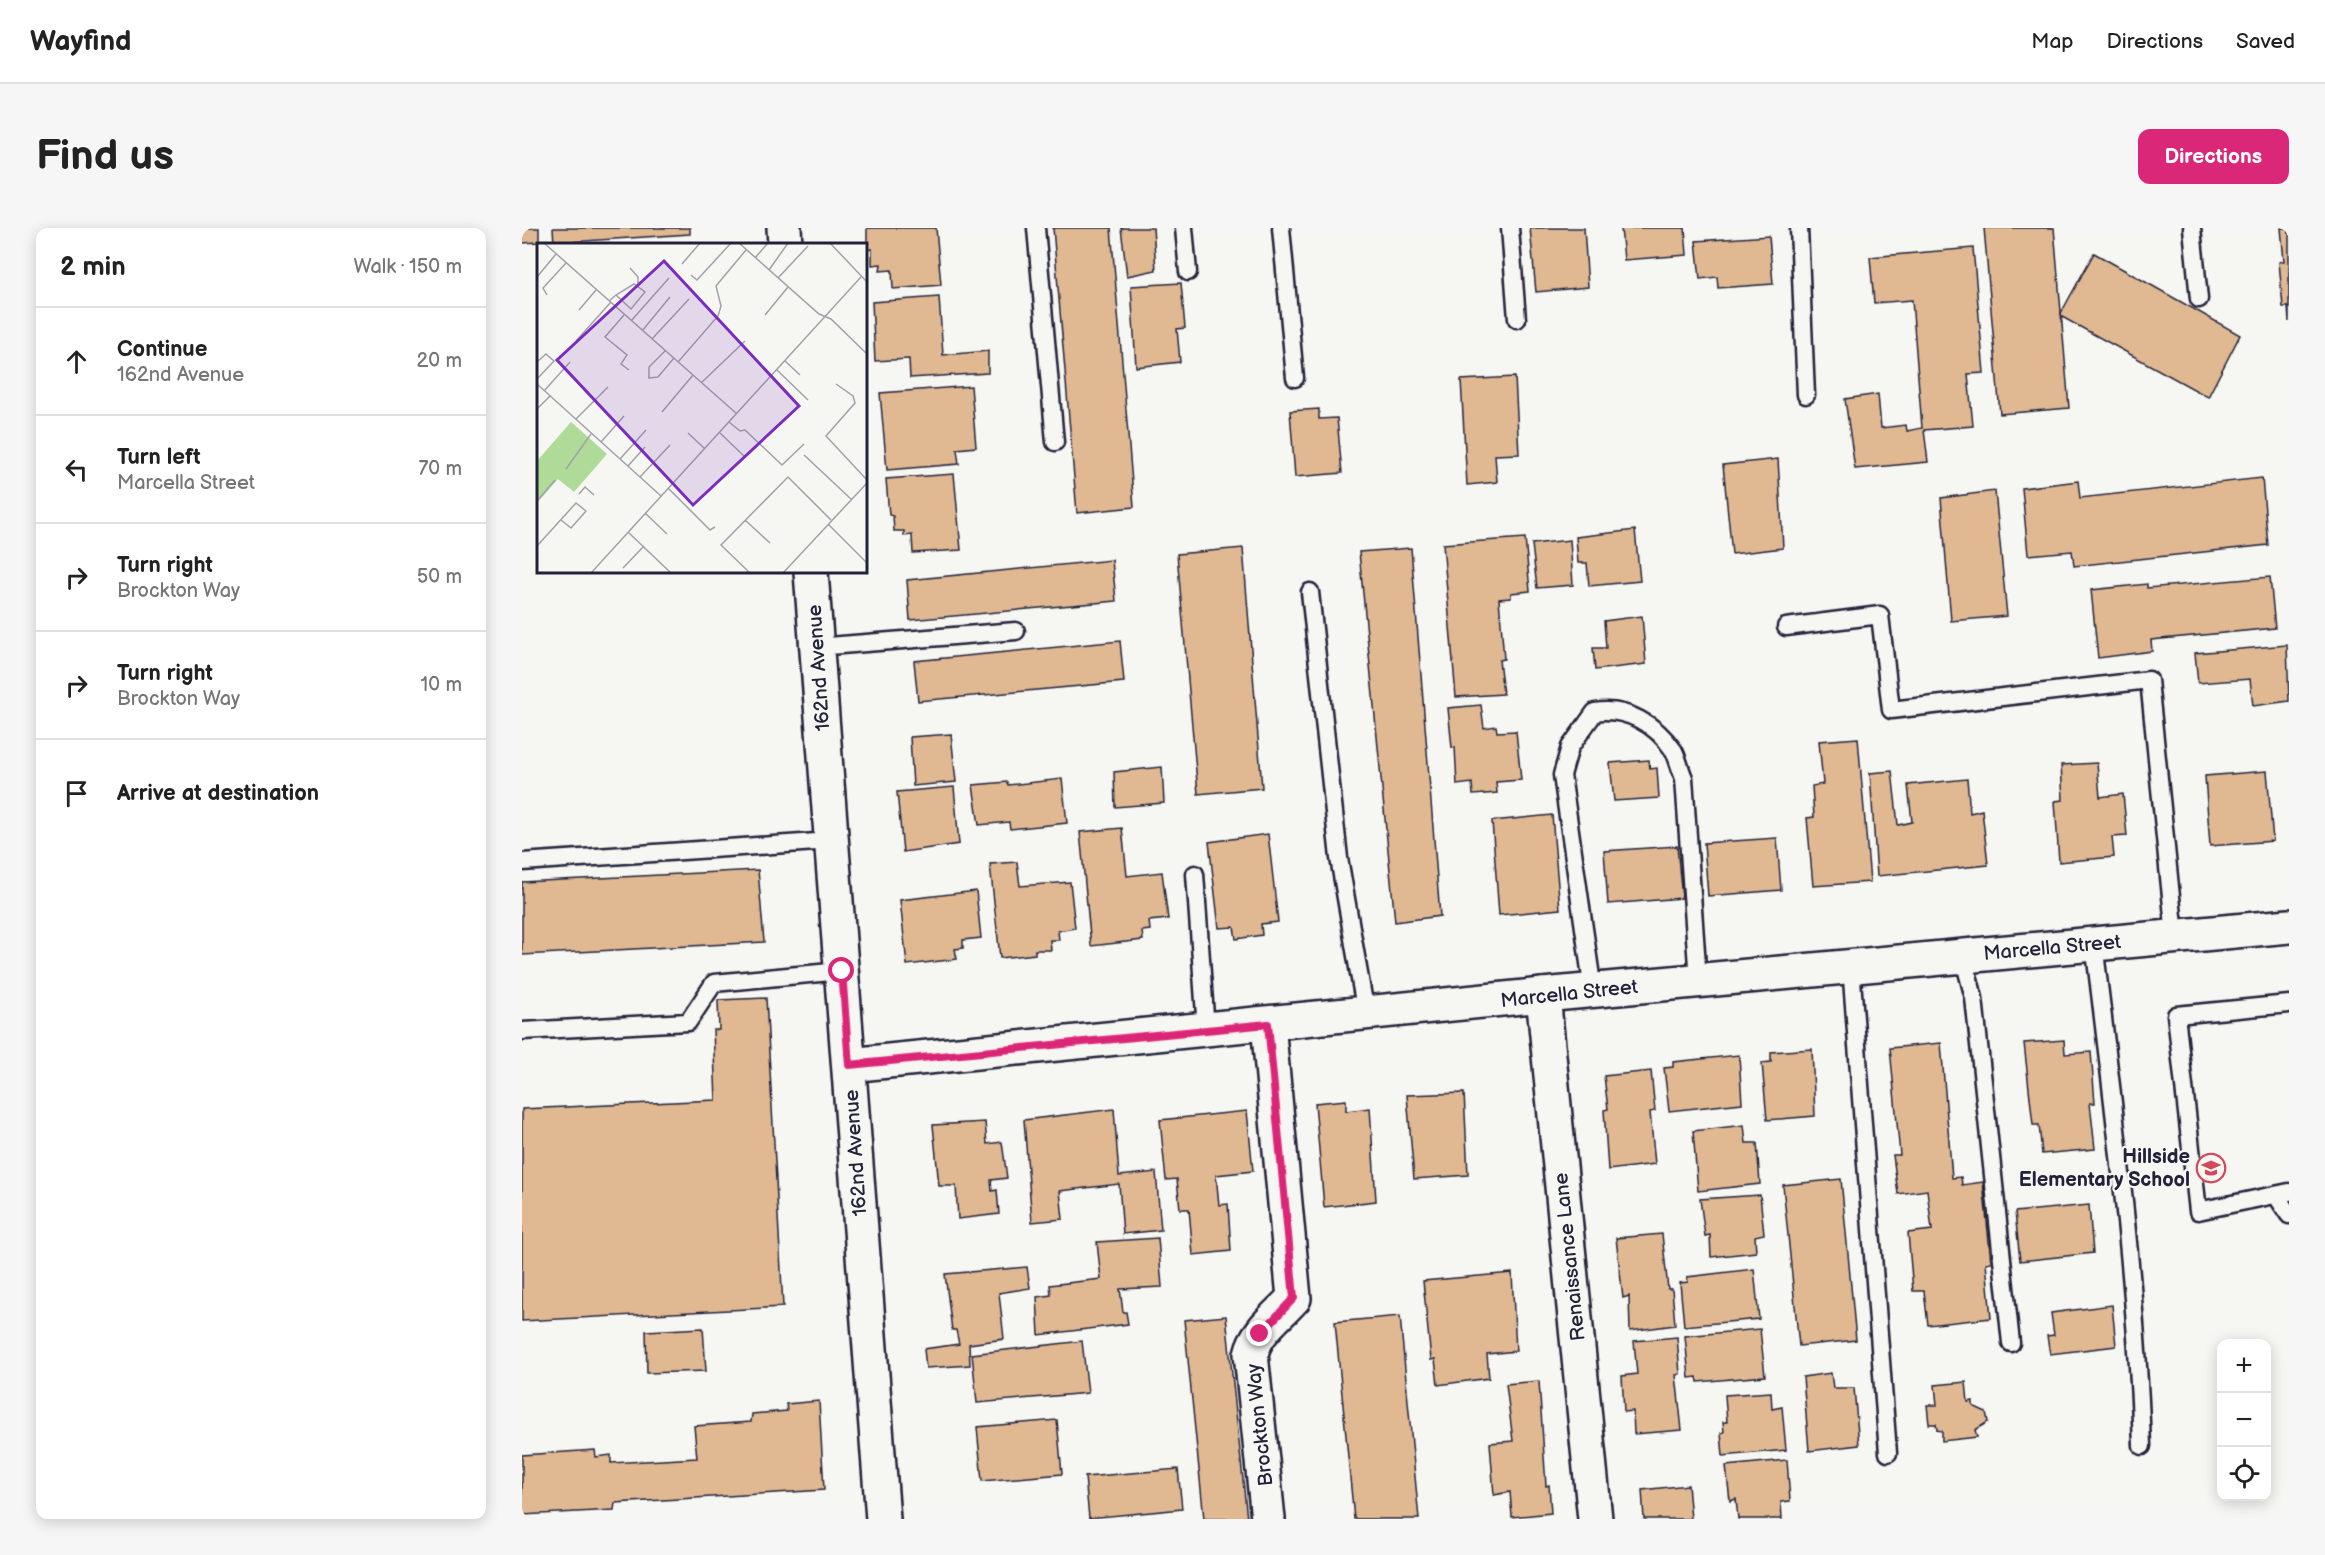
<!DOCTYPE html>
<html lang="en">
<head>
<meta charset="utf-8">
<style>
  :root { --surface:#fff; --page:#f6f6f6; --text:#222; --muted:#767676; --line:#e0e0e0; --accent:#db2777 }
  body { margin:0; font-family:"Balsamiq Sans",sans-serif; background:var(--page); color:var(--text) }
  .controls { position:absolute; right:18px; bottom:18px; display:grid; overflow:hidden; border-radius:12px; box-shadow:0 3px 15px #0003 }
  .controls button { width:54px; height:54px; display:grid; place-items:center; padding:0; border:0; border-bottom:2px solid var(--line); background:var(--surface); color:var(--text); font:30px sans-serif }
  .stop { position:absolute; width:18px; height:18px; margin:-14px; border:4px solid #db2777; border-radius:50%; background:#fff }
  .stop.end { background:#db2777; border-color:#fff; box-shadow:0 2px 6px #0008 }
  .list { margin:0; padding:0; list-style:none }
  h2 { display:flex; justify-content:space-between; align-items:center; height:78px; margin:0; padding:0 24px; font-size:26px }
  h2 small { font-size:20px; font-weight:400; color:var(--muted) }
  .list li { display:grid; grid-template-columns:39px 1fr auto; gap:18px; align-items:center; box-sizing:border-box; height:108px; padding:0 24px; border-top:2px solid var(--line) }
  .list b { display:block; font-size:22px; white-space:nowrap }
  .list p { margin:0; font-size:20px; white-space:nowrap; color:var(--muted) }
  .list em { font-size:20px; font-style:normal; color:var(--muted) }
  .icon { flex:none; width:33px; height:33px; fill:none; stroke:currentColor; stroke-width:2; stroke-linecap:round; stroke-linejoin:round }
  .map { position:relative; flex:none; width:1767px; height:1291px; overflow:hidden; border-radius:12px }
  header { display:flex; align-items:center; gap:36px; box-sizing:border-box; height:84px; padding:0 30px; background:var(--surface); border-bottom:2px solid var(--line) }
  header strong { font-size:28px }
  nav { display:flex; gap:33px; margin-inline-start:auto; font-size:21px }
  .intro { display:flex; align-items:center; justify-content:space-between; box-sizing:border-box; height:144px; padding:0 36px }
  h1 { margin:0; font-size:42px }
  .button { padding:15px 27px; border-radius:12px; background:var(--accent); color:#fff; font-size:21px; font-weight:700 }
  main { display:flex; gap:36px; padding:0 36px }
  aside { flex:1; background:var(--surface); border-radius:12px; box-shadow:0 3px 15px #0003 }
  .map>svg:first-child { display:block }
</style>
</head>
<body>
<header>
<strong>Wayfind</strong>
<nav><a>Map</a><a>Directions</a><a>Saved</a></nav>
</header>
<div class="intro"><h1>Find us</h1><a class="button">Directions</a></div>
<main>
<aside>
<h2>2 min<small>Walk · 150 m</small></h2>
<ul class="list">
<li><svg class="icon" aria-label="ahead" viewBox="0 0 24 24"><path d="M12 20V5M6 11l6-6 6 6"/></svg><div><b>Continue</b><p>162nd Avenue</p></div><em>20 m</em></li>
<li><svg class="icon" aria-label="left" viewBox="0 0 24 24"><path d="M17 20v-9H6M10 6l-5 5 5 5"/></svg><div><b>Turn left</b><p>Marcella Street</p></div><em>70 m</em></li>
<li><svg class="icon" aria-label="right" viewBox="0 0 24 24"><path d="M7 20v-9h11M14 6l5 5-5 5"/></svg><div><b>Turn right</b><p>Brockton Way</p></div><em>50 m</em></li>
<li><svg class="icon" aria-label="right" viewBox="0 0 24 24"><path d="M7 20v-9h11M14 6l5 5-5 5"/></svg><div><b>Turn right</b><p>Brockton Way</p></div><em>10 m</em></li>
<li><svg class="icon" aria-label="arrive" viewBox="0 0 24 24"><path d="M6 21V4h12l-3 4 3 4H6"/></svg><div><b>Arrive at destination</b></div></li>
</ul>
</aside>
<div class="map">
<svg width="1767" height="1291" viewBox="0 0 1767 1291">
  <rect width="100%" height="100%" fill="#f6f6f2"/>
  <filter id="ink" filterUnits="userSpaceOnUse"><feTurbulence type="fractalNoise" baseFrequency=".0167" numOctaves="2"/><feDisplacementMap in="SourceGraphic" scale="12" xChannelSelector="R" yChannelSelector="G"/><feConvolveMatrix kernelMatrix="1 2 1 2 8 2 1 2 1" color-interpolation-filters="sRGB"/></filter>
  <g filter="url(#ink)">
    <!-- building -->
    <g fill="#e0b891" stroke="#22223b" stroke-width="1.5">
      <path d="M 0,0 L 17,0 L 17,14 L 0,15 Z"/>
      <path d="M 31,0 L 168,0 L 168,6 L 32,15 Z"/>
      <path d="M 345,0 L 414,0 L 419,57 L 371,61 L 370,42 L 358,43 L 359,36 L 350,37 L 350,21 L 345,22 Z"/>
      <path d="M 531,0 L 589,0 L 612,279 L 555,285 Z"/>
      <path d="M 599,0 L 631,0 L 634,42 L 605,48 Z"/>
      <path d="M 1008,0 L 1062,0 L 1066,59 L 1014,64 Z"/>
      <path d="M 1099,0 L 1163,0 L 1165,27 L 1102,32 Z"/>
      <path d="M 1462,0 L 1532,0 L 1547,180 L 1478,186 Z"/>
      <path d="M 1759,0 L 1767,0 L 1767,94 L 1766,79 L 1761,79 L 1757,34 L 1762,33 Z"/>
      <path d="M 1247,8 L 1251,56 L 1196,60 L 1195,49 L 1178,51 L 1174,13 Z"/>
      <path d="M 1451,20 L 1462,145 L 1446,146 L 1451,198 L 1402,202 L 1406,234 L 1333,241 L 1323,171 L 1356,166 L 1359,200 L 1384,197 L 1385,203 L 1400,200 L 1390,72 L 1352,75 L 1348,29 Z"/>
      <path d="M 1572,25 L 1718,107 L 1686,169 L 1540,89 L 1539,85 Z"/>
      <path d="M 659,55 L 663,100 L 655,101 L 658,134 L 614,139 L 609,58 Z"/>
      <path d="M 417,69 L 421,127 L 466,123 L 466,145 L 388,150 L 387,131 L 353,133 L 350,74 Z"/>
      <path d="M 993,149 L 997,226 L 973,227 L 975,254 L 945,257 L 939,152 Z"/>
      <path d="M 449,158 L 454,219 L 435,221 L 437,236 L 365,242 L 358,165 Z"/>
      <path d="M 797,181 L 797,191 L 815,190 L 820,245 L 773,249 L 768,183 Z"/>
      <path d="M 1256,231 L 1261,320 L 1210,326 L 1201,237 Z"/>
      <path d="M 432,246 L 439,322 L 391,325 L 390,307 L 382,308 L 382,303 L 372,303 L 371,288 L 367,287 L 364,251 Z"/>
      <path d="M 1740,250 L 1746,317 L 1552,338 L 1550,323 L 1506,327 L 1500,260 L 1556,253 L 1558,270 Z"/>
      <path d="M 1473,263 L 1485,388 L 1429,393 L 1419,270 Z"/>
      <path d="M 1113,302 L 1118,353 L 1067,358 L 1065,335 L 1056,335 L 1054,309 Z"/>
      <path d="M 1003,310 L 1008,363 L 989,365 L 989,370 L 977,371 L 982,431 L 977,432 L 981,466 L 934,469 L 921,316 Z"/>
      <path d="M 1048,312 L 1051,357 L 1015,360 L 1010,316 Z"/>
      <path d="M 721,320 L 740,560 L 676,566 L 655,326 Z"/>
      <path d="M 889,320 L 918,688 L 873,694 L 837,324 Z"/>
      <path d="M 590,332 L 594,373 L 388,392 L 385,352 Z"/>
      <path d="M 1748,349 L 1753,400 L 1629,412 L 1630,423 L 1576,430 L 1569,362 L 1625,356 L 1625,360 Z"/>
      <path d="M 1120,388 L 1124,436 L 1073,442 L 1071,420 L 1084,420 L 1082,393 Z"/>
      <path d="M 598,413 L 602,454 L 396,473 L 392,433 Z"/>
      <path d="M 1765,417 L 1767,473 L 1731,478 L 1728,451 L 1676,455 L 1673,425 Z"/>
      <path d="M 959,477 L 962,500 L 974,498 L 975,504 L 994,503 L 999,552 L 974,554 L 975,565 L 951,567 L 950,555 L 935,557 L 933,519 L 930,520 L 926,480 Z"/>
      <path d="M 429,506 L 434,554 L 391,558 L 388,509 Z"/>
      <path d="M 1336,510 L 1348,654 L 1291,658 L 1285,590 L 1292,589 L 1290,558 L 1301,556 L 1297,513 Z"/>
      <path d="M 1127,532 L 1128,541 L 1135,540 L 1137,570 L 1092,573 L 1088,535 Z"/>
      <path d="M 1575,535 L 1578,569 L 1601,566 L 1605,608 L 1590,609 L 1592,629 L 1537,634 L 1533,573 L 1541,572 L 1539,537 Z"/>
      <path d="M 640,539 L 642,575 L 593,579 L 592,544 Z"/>
      <path d="M 1370,543 L 1376,597 L 1390,594 L 1386,557 L 1445,551 L 1448,585 L 1460,582 L 1466,637 L 1355,648 L 1348,545 Z"/>
      <path d="M 1745,543 L 1751,613 L 1688,618 L 1683,548 Z"/>
      <path d="M 540,551 L 545,595 L 488,601 L 487,594 L 457,597 L 451,557 L 485,554 L 486,557 Z"/>
      <path d="M 432,559 L 437,616 L 381,624 L 375,564 Z"/>
      <path d="M 1030,587 L 1038,681 L 977,687 L 970,593 Z"/>
      <path d="M 600,600 L 605,648 L 640,644 L 646,691 L 627,693 L 628,702 L 620,703 L 621,712 L 569,718 L 558,604 Z"/>
      <path d="M 746,606 L 756,694 L 739,696 L 740,707 L 714,711 L 712,699 L 697,700 L 687,614 Z"/>
      <path d="M 1255,610 L 1259,662 L 1186,668 L 1182,615 Z"/>
      <path d="M 1155,618 L 1160,670 L 1086,676 L 1082,623 Z"/>
      <path d="M 495,634 L 498,658 L 548,654 L 553,700 L 536,703 L 537,712 L 528,712 L 529,722 L 513,722 L 513,726 L 478,730 L 468,636 Z"/>
      <path d="M 236,642 L 242,714 L 0,727 L 0,654 Z"/>
      <path d="M 454,663 L 459,710 L 441,712 L 441,720 L 433,721 L 435,731 L 385,737 L 378,672 Z"/>
      <path d="M 244,770 L 261,1079 L 0,1093 L 0,881 L 194,872 L 191,802 L 197,802 L 196,772 Z"/>
      <path d="M 1542,812 L 1543,826 L 1569,824 L 1573,875 L 1568,875 L 1573,921 L 1520,926 L 1517,897 L 1511,897 L 1502,815 Z"/>
      <path d="M 1419,815 L 1430,950 L 1439,949 L 1440,957 L 1461,954 L 1469,1034 L 1464,1035 L 1469,1090 L 1406,1097 L 1402,1063 L 1391,1063 L 1386,1005 L 1410,1002 L 1405,962 L 1376,966 L 1371,927 L 1378,927 L 1368,820 Z"/>
      <path d="M 1290,821 L 1293,888 L 1245,892 L 1240,835 L 1249,834 L 1249,824 Z"/>
      <path d="M 1217,827 L 1220,875 L 1147,883 L 1142,840 L 1151,839 L 1151,834 Z"/>
      <path d="M 1129,843 L 1133,883 L 1128,884 L 1133,936 L 1086,942 L 1082,882 L 1086,881 L 1082,848 Z"/>
      <path d="M 942,865 L 946,947 L 892,951 L 885,867 Z"/>
      <path d="M 824,872 L 824,883 L 848,880 L 854,973 L 802,979 L 793,875 Z"/>
      <path d="M 592,881 L 597,948 L 634,944 L 639,1002 L 601,1006 L 597,956 L 538,963 L 541,991 L 510,994 L 502,892 Z"/>
      <path d="M 725,883 L 731,943 L 694,947 L 697,977 L 706,976 L 709,1023 L 671,1027 L 667,981 L 658,981 L 655,951 L 644,952 L 638,892 Z"/>
      <path d="M 463,894 L 465,916 L 480,914 L 485,950 L 469,952 L 470,963 L 475,962 L 477,986 L 436,991 L 434,958 L 417,958 L 411,897 Z"/>
      <path d="M 1222,897 L 1224,915 L 1235,915 L 1238,956 L 1176,963 L 1171,903 Z"/>
      <path d="M 1319,951 L 1334,1112 L 1277,1118 L 1261,957 Z"/>
      <path d="M 1238,967 L 1242,1006 L 1233,1008 L 1234,1024 L 1189,1029 L 1188,1007 L 1183,1008 L 1178,971 Z"/>
      <path d="M 1567,977 L 1571,1025 L 1498,1033 L 1493,984 Z"/>
      <path d="M 1140,1006 L 1146,1061 L 1150,1061 L 1153,1097 L 1108,1103 L 1107,1068 L 1101,1070 L 1094,1010 Z"/>
      <path d="M 636,1010 L 640,1059 L 598,1061 L 601,1084 L 604,1084 L 606,1096 L 517,1107 L 515,1069 L 529,1067 L 528,1057 L 579,1051 L 575,1014 Z"/>
      <path d="M 505,1039 L 508,1060 L 477,1065 L 482,1111 L 447,1116 L 448,1137 L 404,1140 L 402,1121 L 437,1116 L 434,1102 L 430,1102 L 423,1046 Z"/>
      <path d="M 1232,1041 L 1237,1091 L 1162,1098 L 1158,1055 L 1166,1054 L 1165,1049 Z"/>
      <path d="M 990,1045 L 994,1123 L 965,1126 L 967,1150 L 916,1157 L 913,1131 L 909,1132 L 901,1053 Z"/>
      <path d="M 1590,1077 L 1594,1118 L 1528,1126 L 1525,1108 L 1532,1107 L 1529,1085 Z"/>
      <path d="M 704,1088 L 725,1291 L 682,1291 L 662,1092 Z"/>
      <path d="M 878,1088 L 897,1291 L 832,1291 L 813,1094 Z"/>
      <path d="M 181,1100 L 184,1143 L 125,1145 L 124,1103 Z"/>
      <path d="M 1238,1101 L 1243,1148 L 1176,1154 L 1175,1149 L 1167,1150 L 1163,1108 Z"/>
      <path d="M 1155,1109 L 1158,1146 L 1154,1147 L 1160,1202 L 1112,1206 L 1111,1183 L 1102,1184 L 1100,1148 L 1115,1146 L 1112,1113 Z"/>
      <path d="M 560,1113 L 566,1165 L 455,1175 L 450,1126 Z"/>
      <path d="M 1309,1145 L 1311,1160 L 1332,1160 L 1337,1217 L 1287,1223 L 1281,1149 Z"/>
      <path d="M 1017,1153 L 1024,1258 L 1027,1257 L 1029,1285 L 990,1289 L 988,1264 L 972,1267 L 968,1215 L 991,1213 L 984,1156 Z"/>
      <path d="M 1444,1154 L 1446,1174 L 1451,1173 L 1451,1178 L 1464,1184 L 1466,1194 L 1453,1202 L 1455,1209 L 1420,1213 L 1420,1203 L 1415,1202 L 1414,1196 L 1407,1196 L 1405,1177 L 1415,1177 L 1413,1157 Z"/>
      <path d="M 1249,1164 L 1250,1181 L 1260,1179 L 1264,1222 L 1201,1228 L 1199,1205 L 1202,1204 L 1201,1194 L 1205,1194 L 1203,1167 Z"/>
      <path d="M 297,1173 L 302,1262 L 93,1275 L 92,1282 L 0,1287 L 0,1227 L 73,1222 L 74,1229 L 89,1227 L 89,1235 L 175,1230 L 172,1198 L 229,1194 L 230,1186 L 265,1183 L 264,1176 Z"/>
      <path d="M 535,1192 L 540,1246 L 460,1253 L 455,1199 Z"/>
      <path d="M 1265,1232 L 1268,1273 L 1259,1274 L 1260,1291 L 1216,1291 L 1214,1271 L 1208,1273 L 1204,1238 Z"/>
      <path d="M 656,1241 L 660,1281 L 567,1290 L 563,1249 Z"/>
      <path d="M 1166,1257 L 1169,1291 L 1122,1291 L 1120,1262 Z"/>
    </g>
    <g fill="none" stroke-linecap="round" stroke-linejoin="round">
      <!-- lane casing -->
      <g stroke="#22223b" stroke-width="21">
        <g id="lane">
          <path d="M 514,0 L 533,214"/>
          <path d="M 662,0 L 666,44"/>
          <path d="M 759,0 L 773,150"/>
          <path d="M 988,0 L 995,91"/>
          <path d="M 1277,0 L 1284,167"/>
          <path d="M 1670,0 L 1677,71"/>
          <path d="M 788,364 L 817,630 L 844,786"/>
          <path d="M 1264,399 L 1358,387 L 1369,482 L 1627,452 L 1653,708"/>
          <path d="M 294,419 L 494,403"/>
          <path d="M 0,634 L 309,613"/>
          <path d="M 673,646 L 684,802"/>
          <path d="M 1572,715 C 1592,883 1614,1050 1620,1218"/>
          <path d="M 1441,728 L 1452,770 L 1489,1115"/>
          <path d="M 1329,738 L 1366,1225"/>
          <path d="M 1071,763 L 1040,547 L 1048,519 L 1073,484 C 1104,479 1134,496 1152,523 C 1156,531 1158,541 1162,550 L 1176,753"/>
          <path d="M 1767,776 L 1654,787 L 1676,983 L 1767,964"/>
          <path d="M 0,803 L 166,794 L 192,755 L 319,743"/>
          <path d="M 1754,967 L 1767,987"/>
        </g>
      </g>
      <!-- street casing -->
      <g stroke="#22223b" stroke-width="38">
        <g id="street">
          <path d="M 262,0 L 263,16"/>
          <path d="M 289,344 L 361,1291"/>
          <path d="M 1021,767 L 1073,1291"/>
          <path d="M 746,796 L 772,1070 C 757,1087 734,1103 729,1126 L 746,1291"/>
          <path d="M 327,837 L 1021,767 L 1767,698"/>
        </g>
      </g>
      <!-- lane -->
      <use href="#lane" stroke="#f6f6f2" stroke-width="16"/>
      <!-- street -->
      <use href="#street" stroke="#f6f6f2" stroke-width="33"/>
    </g>
  </g>
  <g fill="none" stroke-linecap="round" stroke-linejoin="round" filter="url(#ink)">
    <!-- route -->
    <path stroke="#db2777" stroke-width="8" d="M 320,743 L 327,837 L 746,796 L 772,1070 L 738,1106"/>
  </g>
  <!-- icons -->
  <defs>
    <g id="school-ring" transform="scale(1.5)"><circle r="9.5" fill="#f6f6f2" stroke="#d1495b" stroke-width="1.5"/><path d="M0-5L7-2L0 1L-7-2ZM-4 1L0 2.5L4 1V4Q0 6-4 4Z" fill="#d1495b"/></g>
  </defs>
  <g fill-rule="evenodd">
    <use href="#school-ring" x="1689" y="940"/>
  </g>
  <g text-anchor="middle" stroke-width="4.5" stroke-linejoin="round" paint-order="stroke">
    <!-- street labels -->
    <g font-size="20" fill="#22223b" stroke="#f6f6f2">
      <text transform="translate(296 440) rotate(-94)" y="7">162nd Avenue</text>
      <text transform="translate(1530 719) rotate(-5)" y="7">Marcella Street</text>
      <text transform="translate(1047 765) rotate(-6)" y="7">Marcella Street</text>
      <text transform="translate(333 925) rotate(-94)" y="7">162nd Avenue</text>
      <text transform="translate(1047 1029) rotate(-96)" y="7">Renaissance Lane</text>
      <text transform="translate(737 1197) rotate(-96)" y="7">Brockton Way</text>
    </g>
    <!-- poi labels -->
    <g font-size="20" font-weight="bold" fill="#22223b" stroke="#f6f6f2" text-anchor="end">
      <text x="1668" y="935">Hillside<tspan x="1668" dy="23">Elementary School</tspan></text>
    </g>
  </g>
  <!-- overview -->
  <g transform="translate(15 15)">
    <rect width="330" height="330" fill="#f6f6f2"/>
    <path d="M 34,179 L 70,211 L 37,249 L 21,236 L 0,260 L 0,218 Z" fill="#afda98"/>
    <path fill="none" stroke="#a1a1a9" stroke-width="1.5" d="M 7,0 L 200,171M 202,0 L 282,71 L 294,76 L 330,111M 293,0 L 330,39M 218,15 L 231,0M 145,21 L 163,0M 93,25 L 101,34 L 101,44M 232,27 L 251,0M 154,32 L 160,37 L 194,0M 0,34 L 19,11M 241,35 L 271,3M 10,52 L 6,45 L 29,20M 72,58 L 79,52 L 97,41 L 108,49 L 94,66 L 79,52M 42,67 L 59,47M 87,72 L 68,94 L 90,112 L 84,121 L 92,127M 228,72 L 251,44M 94,78 L 132,35M 105,88 L 133,54M 115,96 L 152,56M 39,98 L 74,59M 128,108 L 112,124 L 112,135 L 121,134 L 137,115M 248,118 L 263,132M 0,119 L 9,111 L 17,118 L 0,136M 141,119 L 181,73 L 184,63 L 179,43 L 209,7M 240,127 L 271,157M 164,140 L 208,98M 0,141 L 124,253M 299,141 L 316,153 L 318,160 L 289,193 L 330,237M 7,148 L 33,119M 0,166 L 13,153M 125,169 L 156,132M 39,176 L 71,144M 192,179 L 203,188 L 208,187 L 245,222 L 267,201M 151,190 L 168,206M 183,190 L 208,214M 64,199 L 87,173M 267,212 L 314,256M 83,216 L 109,187M 91,223 L 108,204M 29,226 L 54,191M 103,234 L 133,202M 131,245 L 173,287 L 178,284M 42,251 L 48,244 L 57,252M 0,258 L 18,237M 108,270 L 130,291M 208,277 L 233,300M 291,281 L 330,320M 91,289 L 134,330M 0,303 L 39,260 L 49,268 L 34,285 L 24,277M 86,325 L 107,303M 54,330 L 324,34M 213,330 L 184,302 L 251,234 L 294,277M 246,330 L 330,240"/>
    <path fill="#7b2cbf" fill-opacity="0.15" stroke="#7b2cbf" stroke-width="3" d="M 127,18 L 262,163 L 156,262 L 20,117 Z"/>
    <rect width="330" height="330" fill="none" stroke="#22223b" stroke-width="3"/>
  </g>
</svg>
<div class="controls">
<button>+</button>
<button>−</button>
<button><svg class="icon" aria-label="locate" viewBox="0 0 24 24"><circle cx="12" cy="12" r="6"/><path d="M12 2v4M12 18v4M2 12h4M18 12h4"/></svg></button>
</div>
<div class="stop" style="left:320px;top:743px"></div>
<div class="stop end" style="left:738px;top:1106px"></div>
</div>
</main>
</body>
</html>
